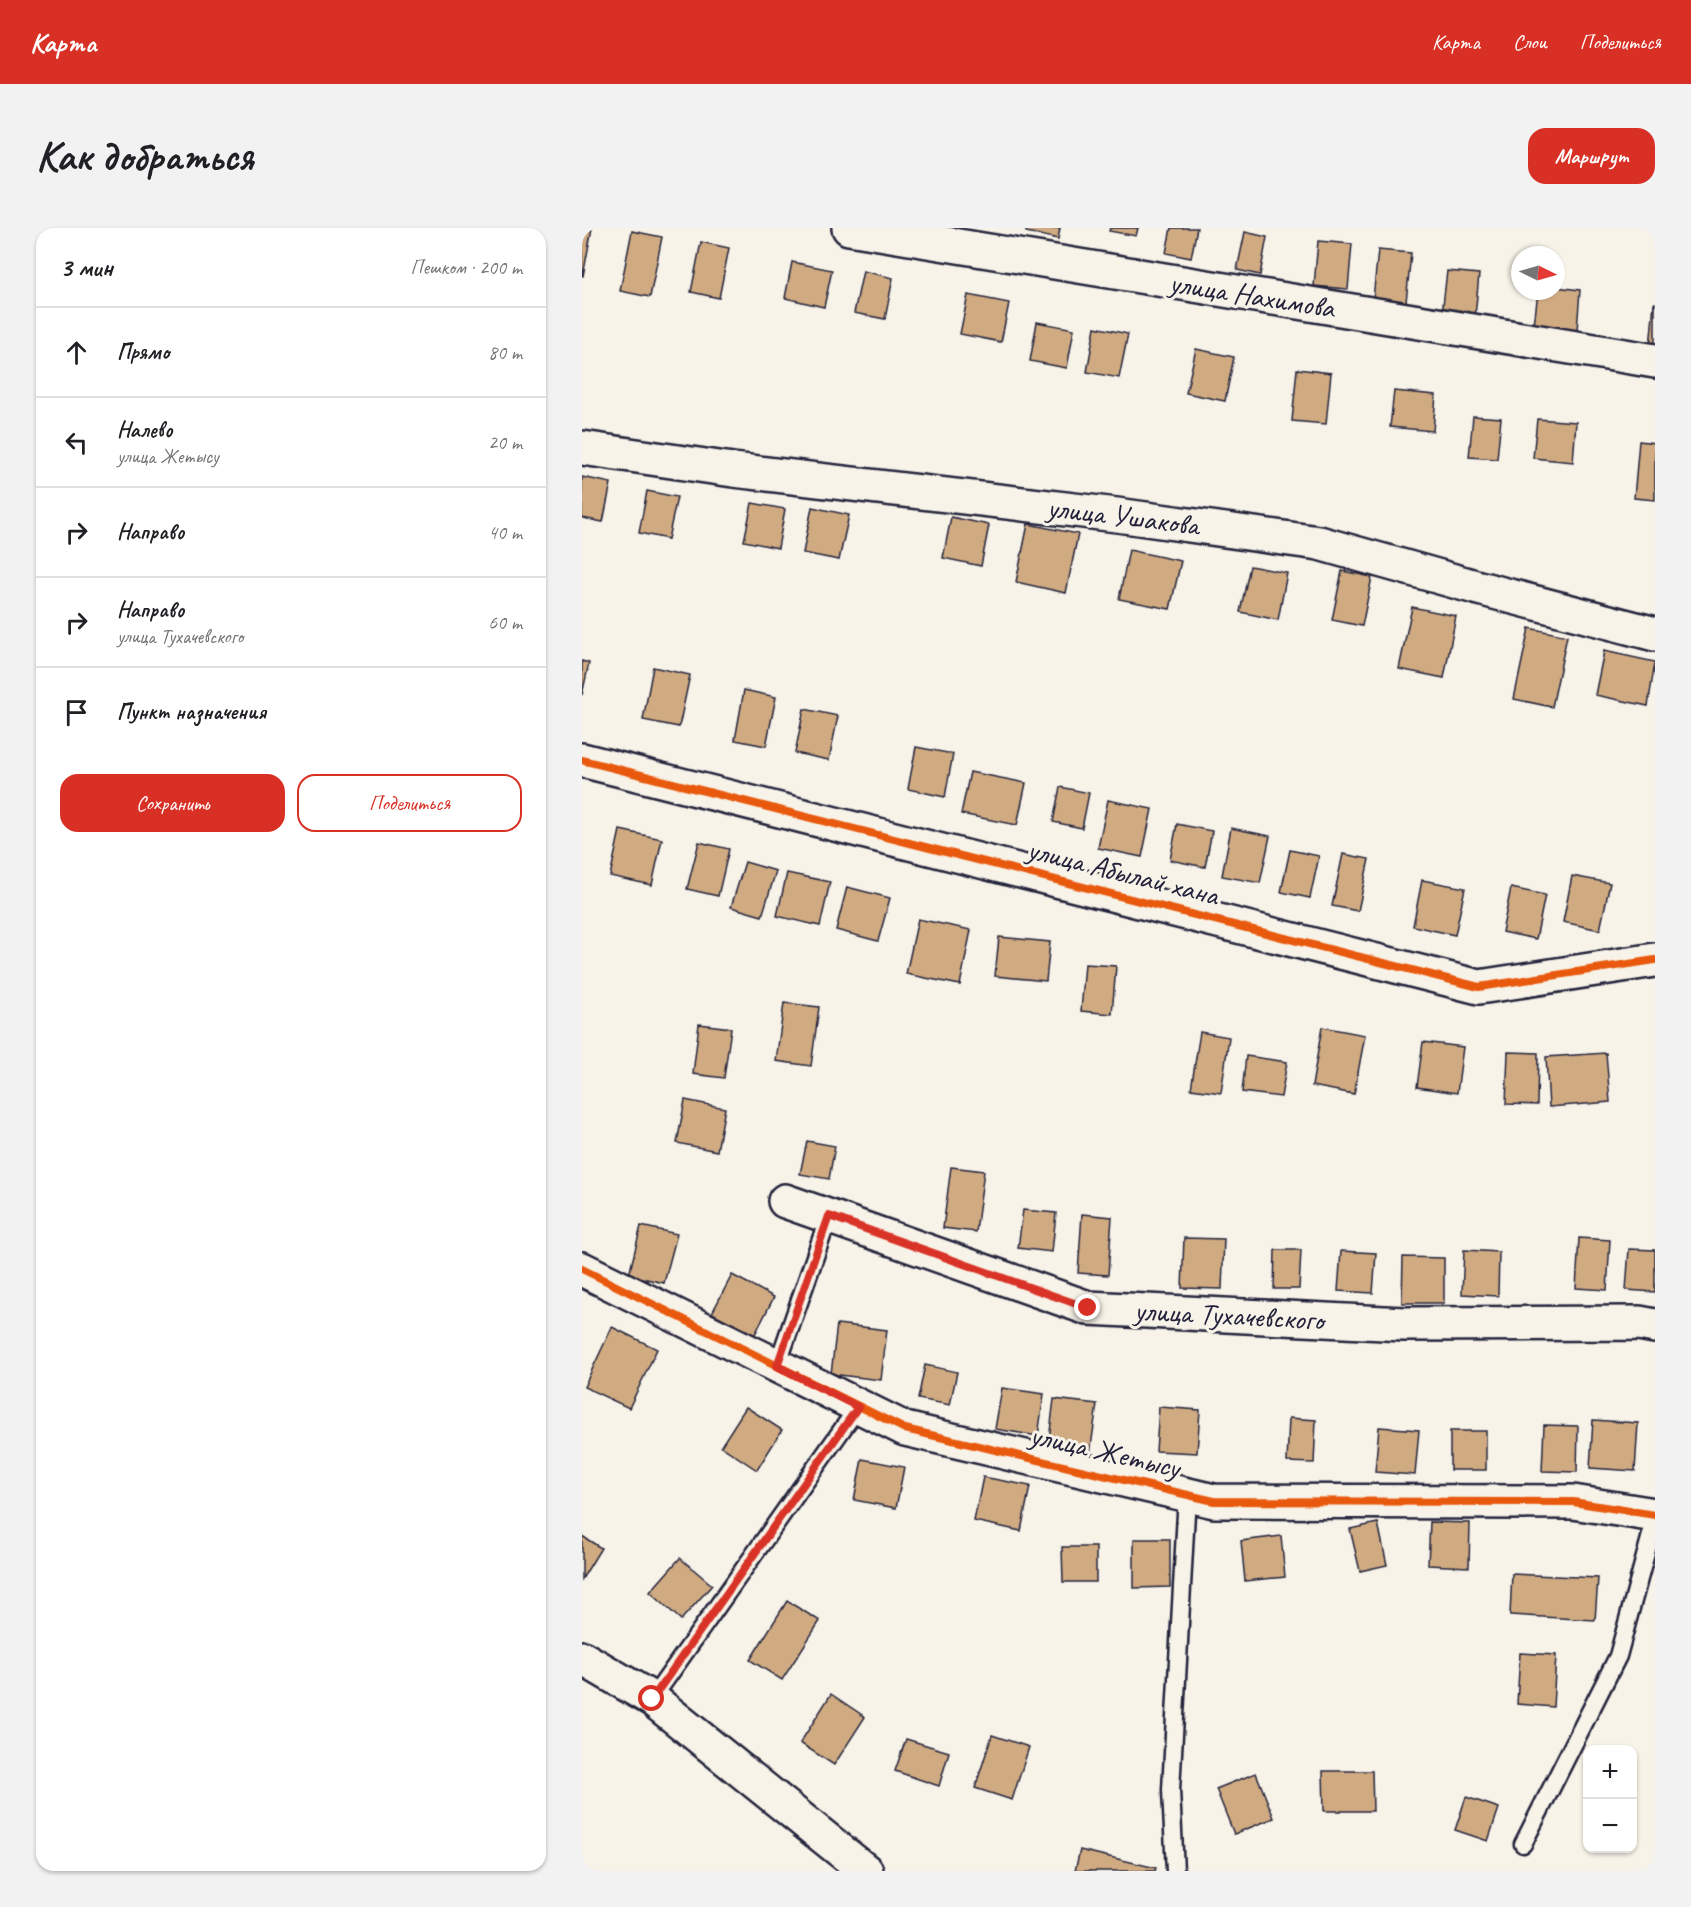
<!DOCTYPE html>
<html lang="ru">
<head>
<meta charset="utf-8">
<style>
  :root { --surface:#fff; --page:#f2f2f2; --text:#202124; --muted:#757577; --line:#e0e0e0; --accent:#d93025 }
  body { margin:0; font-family:Caveat,sans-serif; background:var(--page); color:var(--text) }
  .controls { position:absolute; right:18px; bottom:18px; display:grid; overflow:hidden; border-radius:12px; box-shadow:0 2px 4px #0004 }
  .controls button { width:54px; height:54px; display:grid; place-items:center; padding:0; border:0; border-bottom:2px solid var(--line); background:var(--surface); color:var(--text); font:30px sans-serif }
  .compass { position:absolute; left:929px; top:18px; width:54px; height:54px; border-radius:50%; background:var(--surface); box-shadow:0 2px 4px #0004; rotate:95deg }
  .stop { position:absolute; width:18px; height:18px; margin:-14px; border:4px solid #d93025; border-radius:50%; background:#fff }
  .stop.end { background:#d93025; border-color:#fff; box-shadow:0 2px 6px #0008 }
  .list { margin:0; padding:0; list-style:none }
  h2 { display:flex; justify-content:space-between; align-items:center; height:78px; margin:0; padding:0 24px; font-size:26px }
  h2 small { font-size:20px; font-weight:400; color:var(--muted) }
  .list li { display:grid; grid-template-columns:39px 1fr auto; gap:18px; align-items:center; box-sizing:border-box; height:90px; padding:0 24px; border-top:2px solid var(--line) }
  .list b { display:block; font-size:22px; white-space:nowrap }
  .list p { margin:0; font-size:20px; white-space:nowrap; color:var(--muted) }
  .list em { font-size:20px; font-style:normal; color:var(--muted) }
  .actions { display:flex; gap:12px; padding:18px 24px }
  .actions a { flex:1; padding:14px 0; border:2px solid var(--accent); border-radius:18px; text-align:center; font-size:21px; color:var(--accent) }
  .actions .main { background:var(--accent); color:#fff }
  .icon { flex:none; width:33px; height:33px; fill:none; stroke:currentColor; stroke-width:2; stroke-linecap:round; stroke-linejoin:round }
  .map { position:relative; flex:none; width:1073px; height:1643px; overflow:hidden; border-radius:18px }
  header { display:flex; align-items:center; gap:36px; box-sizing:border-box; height:84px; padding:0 30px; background:var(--accent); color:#fff }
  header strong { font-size:28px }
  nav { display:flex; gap:33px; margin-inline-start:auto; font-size:21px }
  .intro { display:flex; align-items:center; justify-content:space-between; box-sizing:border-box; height:144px; padding:0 36px }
  h1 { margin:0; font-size:42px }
  .button { padding:15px 27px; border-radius:18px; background:var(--accent); color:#fff; font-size:21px; font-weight:700 }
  main { display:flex; gap:36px; padding:0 36px }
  aside { flex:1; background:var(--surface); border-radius:18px; box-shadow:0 2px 4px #0004 }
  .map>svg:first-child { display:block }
</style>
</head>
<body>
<header>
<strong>Карта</strong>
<nav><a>Карта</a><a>Слои</a><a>Поделиться</a></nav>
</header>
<div class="intro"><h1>Как добраться</h1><a class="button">Маршрут</a></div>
<main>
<aside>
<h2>3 мин<small>Пешком · 200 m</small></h2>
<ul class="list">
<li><svg class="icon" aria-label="ahead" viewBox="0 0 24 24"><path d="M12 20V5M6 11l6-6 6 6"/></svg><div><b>Прямо</b></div><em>80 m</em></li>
<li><svg class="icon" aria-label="left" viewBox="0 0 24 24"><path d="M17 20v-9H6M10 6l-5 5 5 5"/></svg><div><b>Налево</b><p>улица Жетысу</p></div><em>20 m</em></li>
<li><svg class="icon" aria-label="right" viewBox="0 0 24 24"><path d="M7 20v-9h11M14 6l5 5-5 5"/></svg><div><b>Направо</b></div><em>40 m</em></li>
<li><svg class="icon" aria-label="right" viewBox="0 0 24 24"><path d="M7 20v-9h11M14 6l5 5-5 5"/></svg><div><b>Направо</b><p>улица Тухачевского</p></div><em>60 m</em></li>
<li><svg class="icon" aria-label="arrive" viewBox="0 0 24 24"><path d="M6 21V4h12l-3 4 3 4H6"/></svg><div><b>Пункт назначения</b></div></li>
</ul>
<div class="actions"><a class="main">Сохранить</a><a>Поделиться</a></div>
</aside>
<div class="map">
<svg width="1073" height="1643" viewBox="0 0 1073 1643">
  <rect width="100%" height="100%" fill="#f7f3e8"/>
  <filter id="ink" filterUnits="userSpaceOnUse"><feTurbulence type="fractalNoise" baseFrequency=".0167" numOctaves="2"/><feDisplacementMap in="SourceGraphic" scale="12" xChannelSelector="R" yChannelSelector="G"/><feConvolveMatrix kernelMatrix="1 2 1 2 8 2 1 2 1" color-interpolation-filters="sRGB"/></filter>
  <g filter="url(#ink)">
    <!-- building -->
    <g fill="#d0ab82" stroke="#22223b" stroke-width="1.5">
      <path d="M 0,0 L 10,0 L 1,48 L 0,48 Z"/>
      <path d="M 444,0 L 478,0 L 476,11 L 444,4 Z"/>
      <path d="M 528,0 L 556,0 L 554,8 L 527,3 Z"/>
      <path d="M 589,0 L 615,0 L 609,30 L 584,25 Z"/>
      <path d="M 50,3 L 80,9 L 68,69 L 38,63 Z"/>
      <path d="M 663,4 L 685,9 L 678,47 L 655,42 Z"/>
      <path d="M 736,13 L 770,16 L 766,61 L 732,58 Z"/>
      <path d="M 119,14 L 147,20 L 137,70 L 109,64 Z"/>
      <path d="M 796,22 L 829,25 L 824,74 L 791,71 Z"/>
      <path d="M 210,34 L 250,42 L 242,79 L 203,70 Z"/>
      <path d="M 281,43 L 311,50 L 303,91 L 272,85 Z"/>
      <path d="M 865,43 L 897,46 L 893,89 L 860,86 Z"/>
      <path d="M 974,59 L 998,62 L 995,102 L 952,98 L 956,63 L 974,63 Z"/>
      <path d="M 386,67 L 427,75 L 419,114 L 378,106 Z"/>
      <path d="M 1072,75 L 1073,75 L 1073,120 L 1068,119 Z"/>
      <path d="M 455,94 L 492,101 L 485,140 L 448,133 Z"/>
      <path d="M 513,99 L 546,106 L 537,150 L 505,144 Z"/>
      <path d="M 614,121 L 652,129 L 643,173 L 604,165 Z"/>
      <path d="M 715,141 L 749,145 L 744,196 L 710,193 Z"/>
      <path d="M 812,163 L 854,167 L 851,203 L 808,199 Z"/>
      <path d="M 891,188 L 919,190 L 915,231 L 887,229 Z"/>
      <path d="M 955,191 L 994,194 L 991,234 L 951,230 Z"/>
      <path d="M 1057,213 L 1073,215 L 1073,272 L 1052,270 Z"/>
      <path d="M 0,249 L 29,255 L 21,294 L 0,290 Z"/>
      <path d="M 65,263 L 95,269 L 86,311 L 57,305 Z"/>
      <path d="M 170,275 L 203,281 L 196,320 L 162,313 Z"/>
      <path d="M 230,279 L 267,287 L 257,332 L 221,325 Z"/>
      <path d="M 369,289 L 407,297 L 399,338 L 361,330 Z"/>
      <path d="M 446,296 L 496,306 L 484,365 L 434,354 Z"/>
      <path d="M 547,322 L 599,333 L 588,381 L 537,371 Z"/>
      <path d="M 668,338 L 705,345 L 696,392 L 658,384 Z"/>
      <path d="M 760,343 L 790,349 L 780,398 L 750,392 Z"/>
      <path d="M 830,379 L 874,388 L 862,450 L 817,441 Z"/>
      <path d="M 947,400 L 985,408 L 970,479 L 932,471 Z"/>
      <path d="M 1022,423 L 1073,434 L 1066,478 L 1013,467 Z"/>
      <path d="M 0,433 L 7,435 L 0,467 Z"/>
      <path d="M 71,439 L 108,447 L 97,499 L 61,492 Z"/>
      <path d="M 162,462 L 194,469 L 184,518 L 153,512 Z"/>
      <path d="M 222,481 L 256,488 L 247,532 L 213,525 Z"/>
      <path d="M 334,519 L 371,526 L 363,569 L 326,561 Z"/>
      <path d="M 388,544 L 444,555 L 435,597 L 379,586 Z"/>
      <path d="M 478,559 L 507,565 L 500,600 L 471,594 Z"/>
      <path d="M 526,572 L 570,581 L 560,629 L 516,620 Z"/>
      <path d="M 595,596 L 630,603 L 623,639 L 588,632 Z"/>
      <path d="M 649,600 L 688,608 L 678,655 L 640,648 Z"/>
      <path d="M 38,602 L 80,611 L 70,657 L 28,648 Z"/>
      <path d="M 117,614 L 147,621 L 136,668 L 105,661 Z"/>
      <path d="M 708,622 L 737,628 L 728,670 L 699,664 Z"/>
      <path d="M 761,626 L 787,631 L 776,683 L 750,678 Z"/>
      <path d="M 163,634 L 194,643 L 180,688 L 149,679 Z"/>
      <path d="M 205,645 L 248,654 L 238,698 L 195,688 Z"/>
      <path d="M 990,648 L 1028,655 L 1018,702 L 981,694 Z"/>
      <path d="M 840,652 L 883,660 L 873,707 L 831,698 Z"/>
      <path d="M 265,659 L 308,670 L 296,713 L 254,702 Z"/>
      <path d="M 929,660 L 963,667 L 954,711 L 920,704 Z"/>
      <path d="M 336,691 L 389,702 L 378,757 L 324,746 Z"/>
      <path d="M 417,709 L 468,714 L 464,753 L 413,748 Z"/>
      <path d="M 503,736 L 534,738 L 530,786 L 499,783 Z"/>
      <path d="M 202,775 L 237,779 L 229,838 L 194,833 Z"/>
      <path d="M 117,796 L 149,800 L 142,850 L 111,846 Z"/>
      <path d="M 740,799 L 783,807 L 772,866 L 730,858 Z"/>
      <path d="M 618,804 L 647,809 L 639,865 L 609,861 Z"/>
      <path d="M 841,814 L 881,819 L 875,865 L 835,859 Z"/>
      <path d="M 926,824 L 956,825 L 955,877 L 924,876 Z"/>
      <path d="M 1024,825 L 1028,874 L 967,879 L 964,829 Z"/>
      <path d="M 664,828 L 705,834 L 699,869 L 660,864 Z"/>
      <path d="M 103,872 L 143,880 L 135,923 L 95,915 Z"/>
      <path d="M 225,913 L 253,918 L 247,951 L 218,946 Z"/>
      <path d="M 369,939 L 402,943 L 394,1004 L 361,1000 Z"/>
      <path d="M 441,982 L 474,985 L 470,1024 L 436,1020 Z"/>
      <path d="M 500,986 L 530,989 L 526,1047 L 496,1045 Z"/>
      <path d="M 59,998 L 95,1006 L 82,1055 L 47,1047 Z"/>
      <path d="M 602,1010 L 642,1011 L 640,1061 L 600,1060 Z"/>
      <path d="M 997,1010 L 1028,1012 L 1025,1062 L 994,1060 Z"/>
      <path d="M 1047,1021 L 1073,1022 L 1073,1064 L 1044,1062 Z"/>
      <path d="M 693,1022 L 719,1022 L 717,1061 L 692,1061 Z"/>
      <path d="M 882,1022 L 917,1024 L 916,1068 L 880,1066 Z"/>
      <path d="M 759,1023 L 794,1025 L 791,1065 L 756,1063 Z"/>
      <path d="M 821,1029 L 862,1030 L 862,1075 L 820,1075 Z"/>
      <path d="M 150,1047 L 192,1069 L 172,1108 L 130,1085 Z"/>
      <path d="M 255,1096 L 305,1102 L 299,1152 L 249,1146 Z"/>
      <path d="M 30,1099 L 75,1121 L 47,1180 L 2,1159 Z"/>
      <path d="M 343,1137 L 375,1144 L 368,1177 L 336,1171 Z"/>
      <path d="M 420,1160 L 462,1166 L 456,1208 L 413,1201 Z"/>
      <path d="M 472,1171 L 515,1176 L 508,1226 L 466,1220 Z"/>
      <path d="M 164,1179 L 200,1202 L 175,1242 L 139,1218 Z"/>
      <path d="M 577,1179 L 618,1182 L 615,1225 L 574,1223 Z"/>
      <path d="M 707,1190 L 734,1192 L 732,1235 L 705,1234 Z"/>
      <path d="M 1011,1192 L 1056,1195 L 1053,1243 L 1008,1240 Z"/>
      <path d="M 962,1197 L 996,1198 L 995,1244 L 960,1243 Z"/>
      <path d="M 797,1199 L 837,1202 L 833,1247 L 793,1244 Z"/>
      <rect x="868" y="1203" width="36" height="39"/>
      <path d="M 280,1231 L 322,1239 L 314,1280 L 272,1272 Z"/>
      <path d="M 401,1249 L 448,1258 L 439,1303 L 392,1293 Z"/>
      <path d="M 848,1294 L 888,1295 L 887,1339 L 846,1337 Z"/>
      <path d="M 796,1295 L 805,1337 L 778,1343 L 768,1301 Z"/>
      <path d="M 0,1308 L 19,1320 L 0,1351 Z"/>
      <path d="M 699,1308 L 703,1349 L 663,1353 L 659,1313 Z"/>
      <path d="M 552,1311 L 588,1311 L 588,1359 L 552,1360 Z"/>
      <path d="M 480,1319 L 514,1319 L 514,1354 L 481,1354 Z"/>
      <path d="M 98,1330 L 130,1357 L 99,1392 L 68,1364 Z"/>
      <path d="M 930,1346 L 1016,1350 L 1013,1392 L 928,1387 Z"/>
      <path d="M 205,1373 L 238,1393 L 200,1452 L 168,1432 Z"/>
      <path d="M 938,1425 L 974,1427 L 971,1479 L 935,1476 Z"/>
      <path d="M 249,1466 L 283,1489 L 252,1537 L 218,1515 Z"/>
      <path d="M 410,1507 L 447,1519 L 430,1572 L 393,1560 Z"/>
      <path d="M 324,1511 L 367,1524 L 357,1558 L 313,1543 Z"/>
      <path d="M 741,1543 L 790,1543 L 791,1583 L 742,1583 Z"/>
      <path d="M 674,1545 L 692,1590 L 652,1606 L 634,1561 Z"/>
      <path d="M 884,1569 L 917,1580 L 906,1613 L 873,1602 Z"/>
      <path d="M 498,1622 L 574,1640 L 573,1643 L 493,1643 Z"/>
    </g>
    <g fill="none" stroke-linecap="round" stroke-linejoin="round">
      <!-- lane casing -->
      <g stroke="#22223b" stroke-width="21">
        <g id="lane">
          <path d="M 195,1138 L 247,988"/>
          <path d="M 70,1471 L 276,1179"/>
          <path d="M 941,1616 L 1036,1428 L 1073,1292"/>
          <path d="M 593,1643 L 589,1562 L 605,1266"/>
        </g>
      </g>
      <!-- street casing -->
      <g stroke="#22223b" stroke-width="38">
        <g id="street">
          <path d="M 267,0 L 1073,133"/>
          <path d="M 0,220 L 151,242 L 535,287 L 737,315 L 897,360 L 1073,406"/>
          <path d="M 203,973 L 506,1080 L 822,1096 L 1057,1095 L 1073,1098"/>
          <path d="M 0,1041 L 323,1201 L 632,1273 L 991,1274 L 1073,1287"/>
          <path d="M 0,1430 L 70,1471 L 284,1643"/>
        </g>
      </g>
      <!-- secondary casing -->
      <g stroke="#22223b" stroke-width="38">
        <path id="secondary" d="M 0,532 L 897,759 L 1073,732"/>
      </g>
      <!-- lane -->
      <use href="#lane" stroke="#f7f3e8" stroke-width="16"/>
      <!-- street -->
      <use href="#street" stroke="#f7f3e8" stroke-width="33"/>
      <!-- secondary -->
      <use href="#secondary" stroke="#f7f3e8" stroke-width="33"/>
      <!-- cycleway casing -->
      <g stroke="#f7f3e8" stroke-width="11">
        <g id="cycleway">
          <path d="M 0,532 L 897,759 L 1073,732"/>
          <path d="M 0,1041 L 323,1201 L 632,1273 L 991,1274 L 1073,1287"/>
        </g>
      </g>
      <!-- cycleway -->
      <use href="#cycleway" stroke="#e8590c" stroke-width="8"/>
    </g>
  </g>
  <g fill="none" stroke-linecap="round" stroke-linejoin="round" filter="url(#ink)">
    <!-- route -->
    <path stroke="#d93025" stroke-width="8" d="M 70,1471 L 276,1179 L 195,1138 L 247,988 L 506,1080"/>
  </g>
  <g text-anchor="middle" stroke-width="6" stroke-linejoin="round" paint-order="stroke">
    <!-- street labels -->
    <g font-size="30" fill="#22223b" stroke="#f7f3e8">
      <text transform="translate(670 67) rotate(9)" y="10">улица Нахимова</text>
      <text transform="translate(541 288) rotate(7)" y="10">улица Ушакова</text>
      <text transform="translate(541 644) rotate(14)" y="10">улица Абылай хана</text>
      <text transform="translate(647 1087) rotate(3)" y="10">улица Тухачевского</text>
      <text transform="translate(523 1223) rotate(13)" y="10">улица Жетысу</text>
    </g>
  </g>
</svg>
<div class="controls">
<button>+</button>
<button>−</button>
</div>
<svg class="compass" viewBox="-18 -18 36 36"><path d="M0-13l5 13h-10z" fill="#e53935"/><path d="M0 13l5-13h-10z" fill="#757577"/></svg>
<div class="stop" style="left:70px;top:1471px"></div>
<div class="stop end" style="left:506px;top:1080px"></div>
</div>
</main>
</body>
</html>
